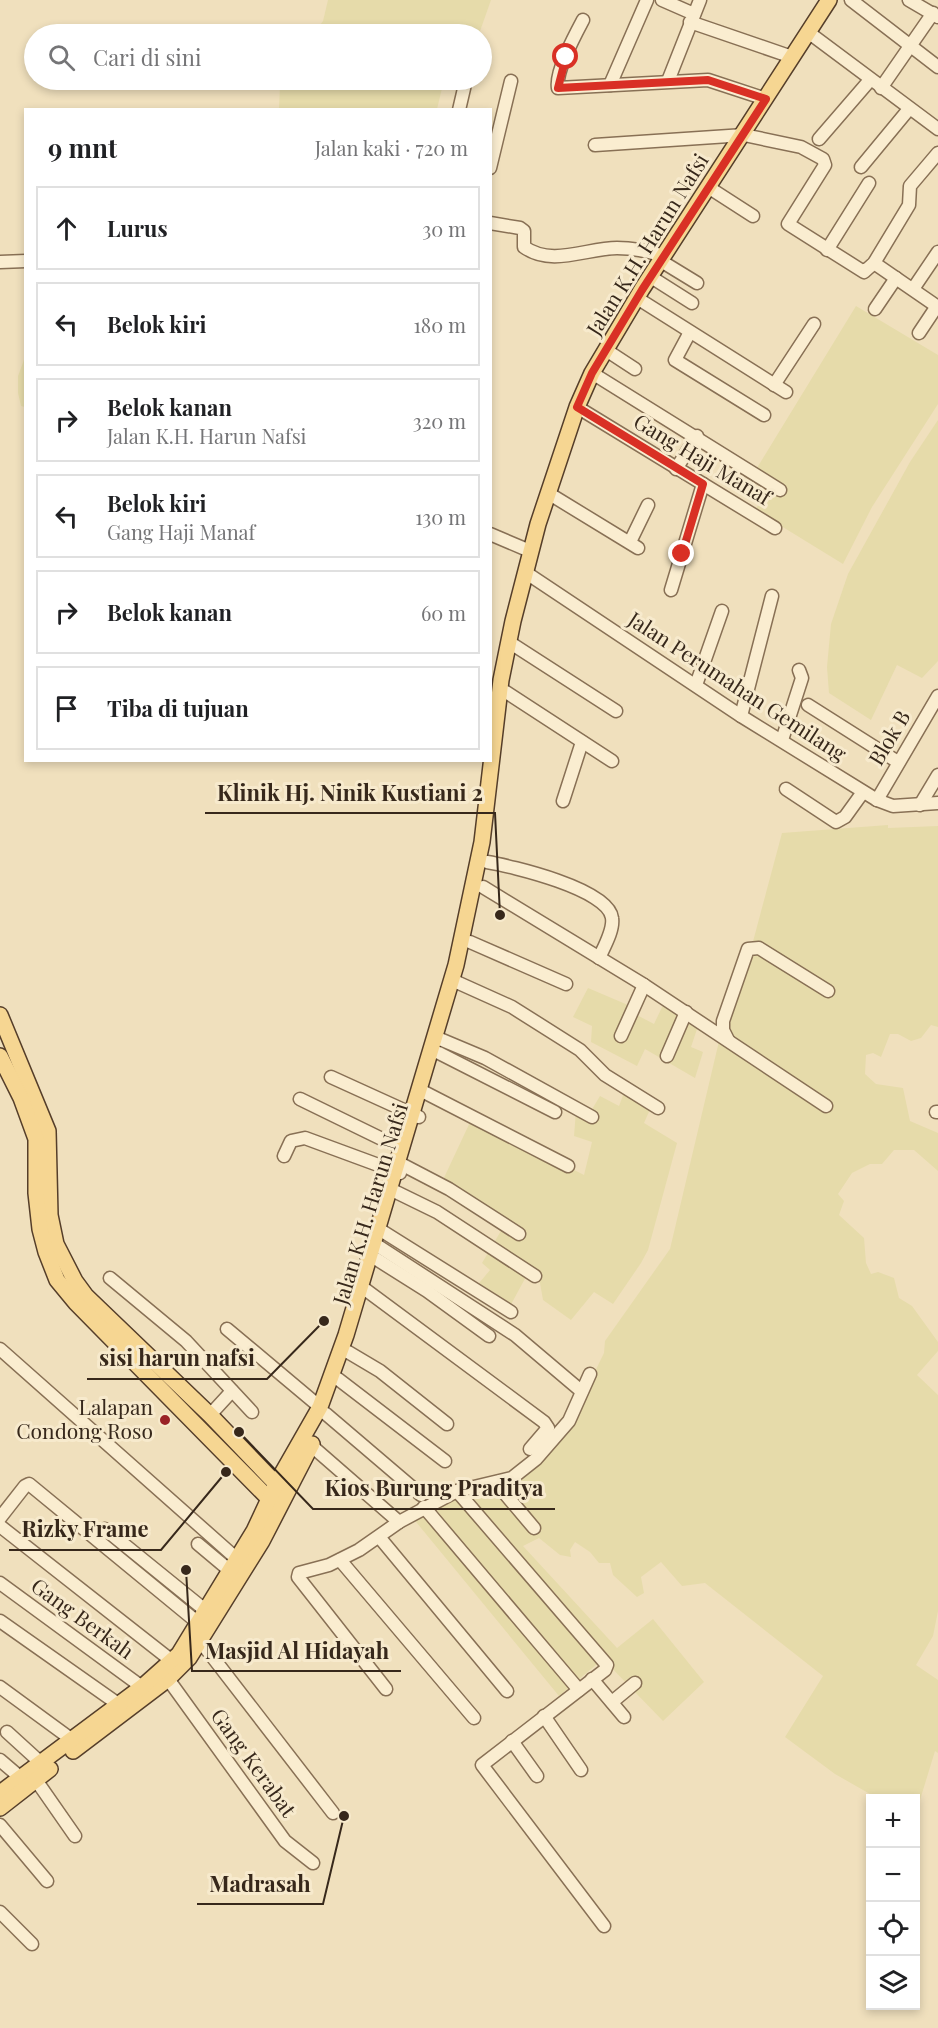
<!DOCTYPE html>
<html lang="id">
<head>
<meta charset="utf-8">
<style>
  :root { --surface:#fff; --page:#f2f2f2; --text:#202124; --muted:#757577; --line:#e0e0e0 }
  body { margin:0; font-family:"Playfair Display",serif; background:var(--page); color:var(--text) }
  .controls { position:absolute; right:18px; bottom:18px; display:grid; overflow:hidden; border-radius:0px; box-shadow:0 3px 9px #0003 }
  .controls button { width:54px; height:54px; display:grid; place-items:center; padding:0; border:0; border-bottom:2px solid var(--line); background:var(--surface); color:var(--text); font:30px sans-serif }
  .stop { position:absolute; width:18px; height:18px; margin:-14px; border:4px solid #d93025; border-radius:50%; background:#fff }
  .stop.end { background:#d93025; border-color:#fff; box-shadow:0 2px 6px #0008 }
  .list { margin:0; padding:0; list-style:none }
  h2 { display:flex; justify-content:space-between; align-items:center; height:78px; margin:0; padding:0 24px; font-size:26px }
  h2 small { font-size:20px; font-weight:400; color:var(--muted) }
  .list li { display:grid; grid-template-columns:39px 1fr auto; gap:18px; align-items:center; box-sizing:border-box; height:84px; margin:0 12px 12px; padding:0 12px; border:2px solid var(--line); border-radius:0px }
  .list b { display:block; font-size:22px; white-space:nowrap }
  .list p { margin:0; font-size:20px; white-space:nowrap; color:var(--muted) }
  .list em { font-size:20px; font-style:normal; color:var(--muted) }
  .icon { flex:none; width:33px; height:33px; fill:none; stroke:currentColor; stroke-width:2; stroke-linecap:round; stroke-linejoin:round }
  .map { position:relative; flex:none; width:938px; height:2028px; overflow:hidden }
  .search { position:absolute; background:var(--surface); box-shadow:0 3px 9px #0003; left:24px; top:24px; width:468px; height:66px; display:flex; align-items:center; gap:15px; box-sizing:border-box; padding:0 21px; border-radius:33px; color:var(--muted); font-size:22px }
  .panel { position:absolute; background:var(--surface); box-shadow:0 3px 9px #0003; left:24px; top:108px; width:468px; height:654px; border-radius:0px }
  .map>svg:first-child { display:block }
</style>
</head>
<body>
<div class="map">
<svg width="938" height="2028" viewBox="0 0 938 2028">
  <rect width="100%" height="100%" fill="#f0e0bd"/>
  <!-- farmland -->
  <g fill="#e6dbaa">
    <path d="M 328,0 L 491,0 L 479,34 L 300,34 L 318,28 L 323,21 Z"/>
    <path d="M 288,80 L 444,80 L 437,109 L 279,109 L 280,86 L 285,86 Z"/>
    <path d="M 856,306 L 938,355 L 938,404 L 872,507 L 843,564 L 755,510 L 770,487 L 752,476 Z"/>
    <path d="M 25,357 L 25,407 L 21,406 L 18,393 L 18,376 Z"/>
    <path d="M 938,420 L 938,661 L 922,678 L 897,665 L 871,720 L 829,693 L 827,667 L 831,624 L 848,574 L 910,462 Z"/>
    <path d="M 888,825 L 888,828 L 938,826 L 938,1027 L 931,1025 L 921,1038 L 911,1041 L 898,1034 L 890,1034 L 881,1057 L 873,1053 L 866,1055 L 865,1074 L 876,1084 L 903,1088 L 910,1121 L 938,1133 L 938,1171 L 914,1150 L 894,1150 L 882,1164 L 870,1164 L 852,1173 L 838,1194 L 844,1201 L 839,1215 L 864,1238 L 866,1263 L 871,1274 L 878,1272 L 894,1278 L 899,1298 L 912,1306 L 938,1342 L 938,1351 L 917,1375 L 938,1395 L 938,1611 L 933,1636 L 916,1665 L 938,1680 L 938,1753 L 935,1751 L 916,1813 L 916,1798 L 877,1798 L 835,1774 L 785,1737 L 823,1676 L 705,1583 L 682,1586 L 661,1562 L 641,1577 L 644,1593 L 637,1597 L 613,1575 L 610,1563 L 599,1563 L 590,1552 L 575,1542 L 570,1550 L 571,1557 L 560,1555 L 539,1538 L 523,1546 L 617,1648 L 653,1619 L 704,1682 L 663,1721 L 603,1659 L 559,1696 L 412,1517 L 427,1507 L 516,1478 L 567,1429 L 604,1353 L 605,1341 L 670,1249 L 720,1037 L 751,949 L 782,833 Z"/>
    <path d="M 588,988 L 635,1008 L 633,1013 L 654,1024 L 665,1001 L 699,1023 L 691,1047 L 703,1052 L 695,1078 L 645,1049 L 637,1066 L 591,1042 L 592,1026 L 573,1017 Z"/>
    <path d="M 625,1090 L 652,1105 L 644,1123 L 677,1143 L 648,1250 L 641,1263 L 613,1304 L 594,1292 L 571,1320 L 543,1300 L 540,1283 L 534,1276 L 528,1273 L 508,1310 L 475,1288 L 490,1270 L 482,1263 L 505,1224 L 442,1182 L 472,1118 L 584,1175 L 592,1142 L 574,1136 L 576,1111 L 588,1116 L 600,1096 L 619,1106 Z"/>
  </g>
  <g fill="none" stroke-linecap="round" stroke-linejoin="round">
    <!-- minor casing -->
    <g stroke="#887055" stroke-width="15">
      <g id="minor">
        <path d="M 662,0 L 694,14"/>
        <path d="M 851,0 L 938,67"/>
        <path d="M 909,0 L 938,17"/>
        <path d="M 583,20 C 575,35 555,72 558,88 L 708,80 L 766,99"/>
        <path d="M 690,22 L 792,57"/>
        <path d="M 808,32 L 938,129"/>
        <path d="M 668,81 L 700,0"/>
        <path d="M 610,85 L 647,0"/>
        <path d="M 881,88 L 933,13"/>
        <path d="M 459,110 L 466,80"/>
        <path d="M 819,139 L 870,80"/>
        <path d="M 595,145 L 744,135 L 801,147 L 823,159 L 825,165 L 788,224 L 864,272 L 874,263 L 909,205 L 910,186 L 938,153"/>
        <path d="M 861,167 L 909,109"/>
        <path d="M 490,168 L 511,81"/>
        <path d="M 708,187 L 753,216"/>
        <path d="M 490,223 L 520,228 L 524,231 L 524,247 C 552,267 587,248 617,248 C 633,248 648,251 664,256"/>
        <path d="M 827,250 L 869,183"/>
        <path d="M 661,261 L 697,283"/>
        <path d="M 0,262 L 26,261"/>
        <path d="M 874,263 L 938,307"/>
        <path d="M 651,277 L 692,303"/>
        <path d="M 913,289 L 938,252"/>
        <path d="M 637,298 L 786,392"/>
        <path d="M 875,309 L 896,278"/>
        <path d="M 690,332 L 675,360 L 764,415"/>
        <path d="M 919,333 L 937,306"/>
        <path d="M 606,350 L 635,369"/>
        <path d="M 592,373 L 780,490"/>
        <path d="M 774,385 L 814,324"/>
        <path d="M 577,407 L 775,528"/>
        <path d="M 676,469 L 697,436"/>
        <path d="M 548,493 L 638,548"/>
        <path d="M 490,534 L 530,551"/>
        <path d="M 630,542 L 648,505"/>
        <path d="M 525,572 L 741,716 L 877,800 L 893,806 L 938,803"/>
        <path d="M 671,590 L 703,484"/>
        <path d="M 509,642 L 616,711"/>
        <path d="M 696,685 L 722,611"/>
        <path d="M 506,692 L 612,761"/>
        <path d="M 808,705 L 898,762"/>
        <path d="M 741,716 L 772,596"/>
        <path d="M 782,740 L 802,678 L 799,670"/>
        <path d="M 786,789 L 836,822 L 845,817 L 863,792"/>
        <path d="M 877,800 L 938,696"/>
        <path d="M 563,801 L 582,742"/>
        <path d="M 920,805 L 938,775"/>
        <path d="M 487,862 C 511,866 609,889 612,918 C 614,930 604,947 599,958"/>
        <path d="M 483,887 L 644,985 L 826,1106"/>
        <path d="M 470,942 L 566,984"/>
        <path d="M 452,980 L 512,1007 L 580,1050 L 605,1075 L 658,1108"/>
        <path d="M 621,1036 L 644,985"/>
        <path d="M 435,1037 L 485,1058 L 592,1117"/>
        <path d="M 728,1040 L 723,1030 L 723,1021 L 748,949 L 759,948 L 828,991"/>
        <path d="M 439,1053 L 555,1112"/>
        <path d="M 667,1056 L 686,1012"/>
        <path d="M 331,1077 L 419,1117"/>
        <path d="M 420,1090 L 568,1166"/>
        <path d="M 300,1099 L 384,1140 L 403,1147"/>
        <path d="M 936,1112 L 938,1112"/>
        <path d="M 284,1156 L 291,1141 L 305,1138 L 400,1173"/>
        <path d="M 403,1165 L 449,1189 L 519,1234"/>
        <path d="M 394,1191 L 437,1212 L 535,1276"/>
        <path d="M 382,1231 L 511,1312"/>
        <path d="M 378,1246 L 515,1335 L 580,1390"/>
        <path d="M 370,1255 L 427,1291 L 489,1336"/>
        <path d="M 110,1278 L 186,1341 L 252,1412"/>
        <path d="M 366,1290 L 544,1422 L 548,1428 L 530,1449"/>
        <path d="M 227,1329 L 320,1407"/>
        <path d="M 0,1349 L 237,1559"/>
        <path d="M 348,1352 L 380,1371 L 447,1424"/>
        <path d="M 338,1379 L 445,1461"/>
        <path d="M 326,1414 L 421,1495"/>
        <path d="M 210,1415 L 232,1391"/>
        <path d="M 306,1441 L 399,1522"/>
        <path d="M 496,1483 L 534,1528"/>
        <path d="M 457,1491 L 607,1665 L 605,1670 L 482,1765 L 604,1926"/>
        <path d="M 424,1507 L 579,1690"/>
        <path d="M 0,1518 L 25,1486 L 29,1484 L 197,1622"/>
        <path d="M 0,1526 L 172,1661"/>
        <path d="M 105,1529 L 205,1610"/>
        <path d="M 380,1538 L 507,1691"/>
        <path d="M 198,1544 L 229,1570"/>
        <path d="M 340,1560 L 474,1718"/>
        <path d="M 0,1583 L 142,1687"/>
        <path d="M 0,1621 L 118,1704"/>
        <path d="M 201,1642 L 333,1813"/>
        <path d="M 168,1679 L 285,1841 L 313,1863"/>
        <path d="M 592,1679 L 624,1717"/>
        <path d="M 0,1687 L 71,1739"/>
        <path d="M 386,1689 L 298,1577 L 299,1573 L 329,1565 L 359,1550 L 399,1522 L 457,1491 L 512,1478 L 536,1459 L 569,1421 L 590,1374"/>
        <path d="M 612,1702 L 635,1683"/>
        <path d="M 544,1716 L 581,1770"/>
        <path d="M 7,1732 L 41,1763"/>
        <path d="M 512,1741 L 537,1776"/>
        <path d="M 0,1760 L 21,1778"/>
        <path d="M 36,1780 L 75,1836"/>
        <path d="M 0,1825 L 47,1881"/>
        <path d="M 0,1912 L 32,1944"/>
      </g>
    </g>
    <!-- major casing -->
    <g stroke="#553e2a" stroke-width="18">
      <g id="major">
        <path d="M 0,1015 L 48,1131 L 50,1215 L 56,1244 L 75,1281 L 86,1296 L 210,1415 L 282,1490"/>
        <path d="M 0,1056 L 21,1098 L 36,1139 L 36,1193 L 40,1229 L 46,1252 L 57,1280 L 76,1303 L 276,1506"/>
        <path d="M 73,1751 L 168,1679 L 189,1658 L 262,1541 L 312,1444"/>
        <path d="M 0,1793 L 142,1687 L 179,1654 L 254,1531 L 276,1484 L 320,1407 L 346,1335 L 456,965 L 482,842 L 501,680 L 513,621 L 538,524 L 577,407 L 592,373 L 642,289 L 829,0"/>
        <path d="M 0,1808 L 50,1769"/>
      </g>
    </g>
    <!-- minor -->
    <use href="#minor" stroke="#faedd0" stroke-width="12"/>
    <!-- major -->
    <use href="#major" stroke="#f6d692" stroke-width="15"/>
  </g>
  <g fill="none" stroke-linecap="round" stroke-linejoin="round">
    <!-- route -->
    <path stroke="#d93025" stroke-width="8" d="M 566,57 L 558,88 L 708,80 L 766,99 L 642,290 L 592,373 L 577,407 L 703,484 L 682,554"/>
  </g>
  <!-- markers -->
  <circle fill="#9a2225" stroke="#f7eacd" stroke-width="2" cx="165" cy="1420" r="6"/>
  <g text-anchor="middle" stroke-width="6" stroke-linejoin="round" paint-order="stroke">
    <!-- street labels -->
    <g font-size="21" fill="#37281b" stroke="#f7eacd">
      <text transform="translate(648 245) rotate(-58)" y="7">Jalan K.H. Harun Nafsi</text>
      <text transform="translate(702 460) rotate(31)" y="7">Gang Haji Manaf</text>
      <text transform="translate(737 687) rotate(33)" y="7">Jalan Perumahan Gemilang</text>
      <text transform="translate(890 738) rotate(-59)" y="7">Blok B</text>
      <text transform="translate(371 1204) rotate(-73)" y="7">Jalan K.H. Harun Nafsi</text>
      <text transform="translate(82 1619) rotate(36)" y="7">Gang Berkah</text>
      <text transform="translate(253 1763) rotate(54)" y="7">Gang Kerabat</text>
    </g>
    <!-- poi labels -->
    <g font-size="21" fill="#37281b" stroke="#f7eacd" text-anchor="end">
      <text x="153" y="1415">Lalapan<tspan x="153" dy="24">Condong Roso</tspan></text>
    </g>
  </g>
  <!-- callouts -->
  <path fill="none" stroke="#37281b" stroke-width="2" d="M500 915L495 813H205M324 1321L267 1379H87M239 1432L313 1509H555M226 1472L161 1550H9M186 1570L192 1671H401M344 1816L323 1904H197"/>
  <g fill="#37281b" stroke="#f7eacd" stroke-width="2">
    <circle cx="500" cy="915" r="6"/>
    <circle cx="324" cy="1321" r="6"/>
    <circle cx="239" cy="1432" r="6"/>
    <circle cx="226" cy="1472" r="6"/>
    <circle cx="186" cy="1570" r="6"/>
    <circle cx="344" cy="1816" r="6"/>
  </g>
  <g font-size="22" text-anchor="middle" font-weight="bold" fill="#37281b" stroke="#f7eacd" stroke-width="6" stroke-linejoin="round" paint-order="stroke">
    <text x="350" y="801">Klinik Hj. Ninik Kustiani 2</text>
    <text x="177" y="1366">sisi harun nafsi</text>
    <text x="434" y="1496">Kios Burung Praditya</text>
    <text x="85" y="1537">Rizky Frame</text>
    <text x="297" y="1659">Masjid Al Hidayah</text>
    <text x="260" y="1892">Madrasah</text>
  </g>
</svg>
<div class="controls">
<button>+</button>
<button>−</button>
<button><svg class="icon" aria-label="locate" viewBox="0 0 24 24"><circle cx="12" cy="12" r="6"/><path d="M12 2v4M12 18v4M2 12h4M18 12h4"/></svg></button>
<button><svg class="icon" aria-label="layers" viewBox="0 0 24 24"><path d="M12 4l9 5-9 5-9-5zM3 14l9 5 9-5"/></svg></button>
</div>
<div class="stop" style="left:566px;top:57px"></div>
<div class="stop end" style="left:682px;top:554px"></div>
<div class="search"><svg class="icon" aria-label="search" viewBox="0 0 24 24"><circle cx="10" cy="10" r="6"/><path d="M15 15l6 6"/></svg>Cari di sini</div>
<section class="panel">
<h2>9 mnt<small>Jalan kaki · 720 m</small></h2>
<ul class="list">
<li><svg class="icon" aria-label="ahead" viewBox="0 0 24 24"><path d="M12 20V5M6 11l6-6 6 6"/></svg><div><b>Lurus</b></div><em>30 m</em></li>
<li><svg class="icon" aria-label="left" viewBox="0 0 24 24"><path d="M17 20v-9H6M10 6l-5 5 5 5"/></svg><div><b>Belok kiri</b></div><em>180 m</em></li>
<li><svg class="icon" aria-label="right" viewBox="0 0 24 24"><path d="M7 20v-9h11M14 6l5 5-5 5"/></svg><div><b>Belok kanan</b><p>Jalan K.H. Harun Nafsi</p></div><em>320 m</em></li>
<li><svg class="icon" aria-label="left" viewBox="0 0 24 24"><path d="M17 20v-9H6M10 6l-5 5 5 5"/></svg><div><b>Belok kiri</b><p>Gang Haji Manaf</p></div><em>130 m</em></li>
<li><svg class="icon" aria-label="right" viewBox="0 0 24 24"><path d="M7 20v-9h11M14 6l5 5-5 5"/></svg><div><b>Belok kanan</b></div><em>60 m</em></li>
<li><svg class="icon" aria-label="arrive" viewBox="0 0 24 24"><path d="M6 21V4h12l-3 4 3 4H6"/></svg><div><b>Tiba di tujuan</b></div></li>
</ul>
</section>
</div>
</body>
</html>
